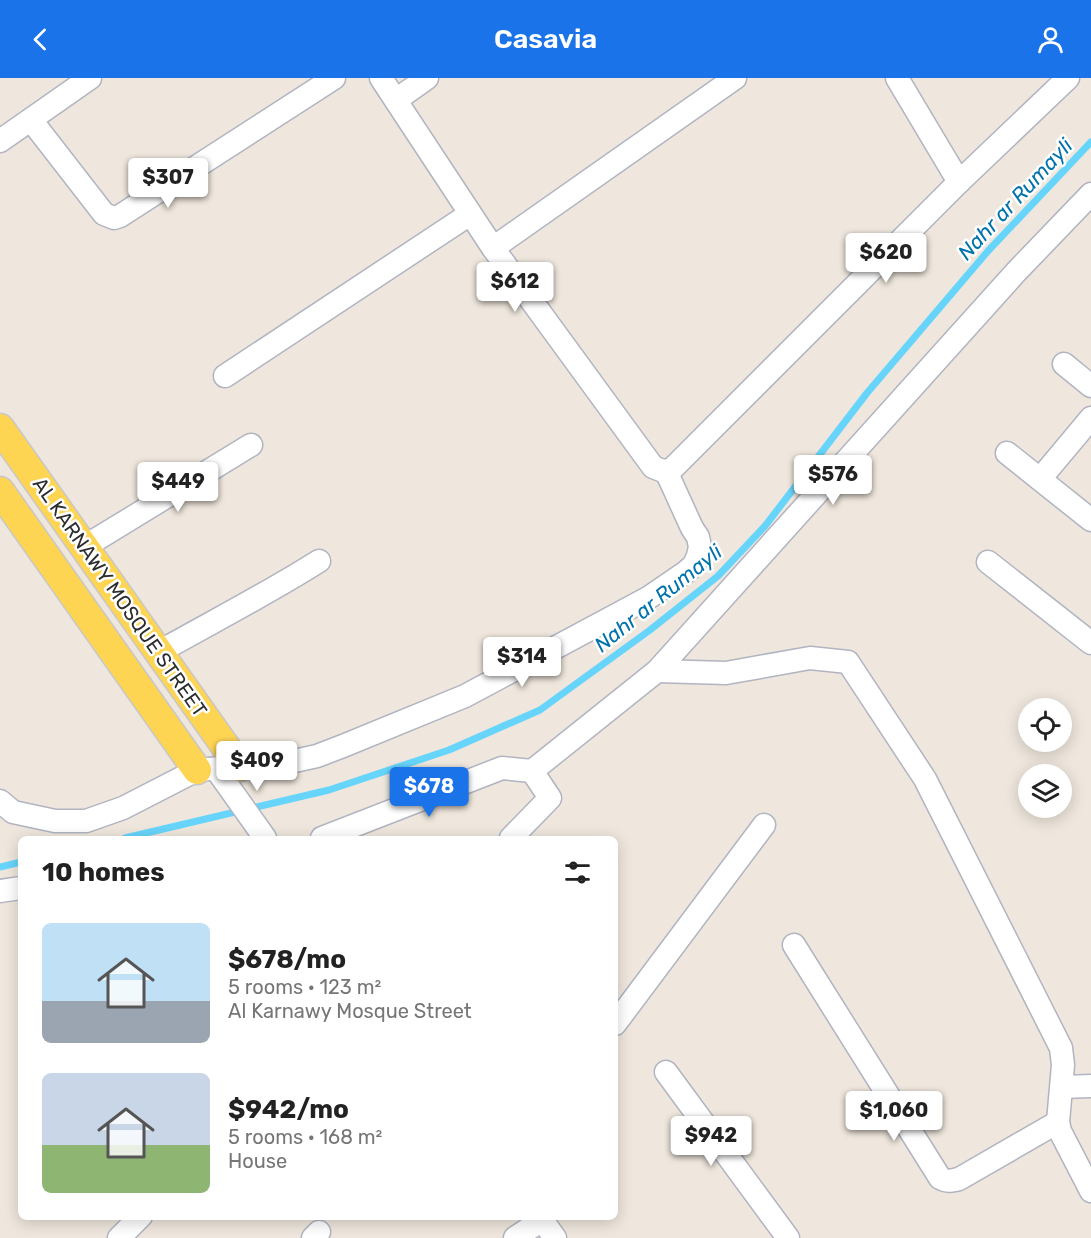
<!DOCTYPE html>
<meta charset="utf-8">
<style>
body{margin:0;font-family:Rubik,sans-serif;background:#f2f2f2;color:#222;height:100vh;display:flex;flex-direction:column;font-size:22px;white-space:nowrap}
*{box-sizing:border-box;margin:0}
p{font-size:20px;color:#767676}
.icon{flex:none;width:33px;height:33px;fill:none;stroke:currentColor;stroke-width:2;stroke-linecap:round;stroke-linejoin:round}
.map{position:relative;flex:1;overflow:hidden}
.side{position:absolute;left:18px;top:758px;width:600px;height:384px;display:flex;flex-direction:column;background:#fff;border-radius:9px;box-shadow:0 3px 15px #0003}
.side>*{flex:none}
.fabs{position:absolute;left:1018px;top:620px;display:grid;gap:12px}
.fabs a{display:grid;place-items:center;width:54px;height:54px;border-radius:50%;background:#fff;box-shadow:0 3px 15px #0003;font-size:30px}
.price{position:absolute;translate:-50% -51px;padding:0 14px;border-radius:6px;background:#fff;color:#222;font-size:20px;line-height:39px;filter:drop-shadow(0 2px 3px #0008)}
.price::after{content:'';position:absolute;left:50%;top:36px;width:18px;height:14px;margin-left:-9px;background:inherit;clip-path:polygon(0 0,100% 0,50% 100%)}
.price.current{background:#1a73e8;color:#fff}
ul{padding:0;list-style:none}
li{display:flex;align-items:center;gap:18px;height:150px;padding:0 24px}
li span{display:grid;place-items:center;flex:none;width:168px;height:120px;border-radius:9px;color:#555}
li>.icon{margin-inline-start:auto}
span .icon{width:72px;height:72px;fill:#fffc;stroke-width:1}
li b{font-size:26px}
h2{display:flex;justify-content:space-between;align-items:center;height:72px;padding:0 24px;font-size:26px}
header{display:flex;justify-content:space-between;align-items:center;height:78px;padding:0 24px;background:#1a73e8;color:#fff;font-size:27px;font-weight:600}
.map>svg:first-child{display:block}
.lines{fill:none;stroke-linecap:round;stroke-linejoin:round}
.stream{stroke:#67d5fb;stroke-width:7}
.minor-casing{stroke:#b1b4c1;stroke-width:25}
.major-casing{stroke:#c8c8c8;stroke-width:31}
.minor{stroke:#fff;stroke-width:22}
.major{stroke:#fed453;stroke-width:28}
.labels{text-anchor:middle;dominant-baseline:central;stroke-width:5;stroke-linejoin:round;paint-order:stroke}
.street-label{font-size:20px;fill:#2c2c2c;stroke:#fff}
.water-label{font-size:21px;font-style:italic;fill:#0073ac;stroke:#fff}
</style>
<header><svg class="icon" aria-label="back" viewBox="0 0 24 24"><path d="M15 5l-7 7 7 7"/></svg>Casavia<svg class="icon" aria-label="person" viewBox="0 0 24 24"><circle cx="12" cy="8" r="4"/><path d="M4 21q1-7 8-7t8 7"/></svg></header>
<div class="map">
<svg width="1091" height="1160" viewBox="0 0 1091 1160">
<rect width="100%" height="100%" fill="#efe7dd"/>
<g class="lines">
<!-- stream -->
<g class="stream">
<path d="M125 760 329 712 449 672 540 632 650 552 718 498 765 448 867 315 988 173 1091 64"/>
<path d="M0 789 21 784"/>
</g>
<defs>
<g id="minor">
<path d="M381 0 493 170 653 389 663 393 670 392 674 389 959 104 1068 0"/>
<path d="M897 0 959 104"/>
<path d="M396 22 427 0"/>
<path d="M31 42 104 136 114 140 120 138 334 0"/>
<path d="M0 63 90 0"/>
<path d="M493 170 735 0"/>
<path d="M1064 286 1091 308"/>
<path d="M225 298 470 136"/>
<path d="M1007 375 1091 442"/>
<path d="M1040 401 1091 340"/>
<path d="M84 469 251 367"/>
<path d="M988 484 1091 565"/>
<path d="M159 574C212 544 267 516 319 483"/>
<path d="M657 593 726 595 810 580 848 584 925 701 1061 970 1063 987 1058 1044 1060 1053 1091 1113"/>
<path d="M216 691 265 760"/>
<path d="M0 723 13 734 55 743H86L123 730 197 692 290 684 317 678 343 668 465 618 648 520 686 494 694 487 698 478 700 469 698 459 692 450 666 393"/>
<path d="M322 760 502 690 532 693 657 593 1016 194 1091 116"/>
<path d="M511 760 550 720 532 693"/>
<path d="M0 813 21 810"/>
<path d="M794 867 940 1100C947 1104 951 1103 959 1101L1058 1044"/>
<path d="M615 946 764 747"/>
<path d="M666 994 788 1160"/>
<path d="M1062 1009 1091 1008"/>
<path d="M119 1160 141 1138"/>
<path d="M313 1160 319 1154"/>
<path d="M515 1160 542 1142 555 1160"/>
</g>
<g id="major">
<path d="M0 350 240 689"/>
<path d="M0 413 197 692"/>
</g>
</defs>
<!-- minor casing -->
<use href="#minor" class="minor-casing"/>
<!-- major casing -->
<use href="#major" class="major-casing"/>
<!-- minor -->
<use href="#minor" class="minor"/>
<!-- major -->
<use href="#major" class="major"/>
</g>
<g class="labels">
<!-- street labels -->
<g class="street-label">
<text transform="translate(120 519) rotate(55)">AL KARNAWY MOSQUE STREET</text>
</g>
<!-- water labels -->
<g class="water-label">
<text transform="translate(1015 121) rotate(-47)">Nahr ar Rumayli</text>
<text transform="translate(658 520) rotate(-39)">Nahr ar Rumayli</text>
</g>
</g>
</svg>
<div class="fabs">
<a><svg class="icon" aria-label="locate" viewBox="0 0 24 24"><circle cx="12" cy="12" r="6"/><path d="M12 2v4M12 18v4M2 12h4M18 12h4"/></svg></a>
<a><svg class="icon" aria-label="layers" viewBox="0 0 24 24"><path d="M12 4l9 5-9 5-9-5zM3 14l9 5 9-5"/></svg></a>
</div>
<b class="price" style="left:168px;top:131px">$307</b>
<b class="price" style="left:886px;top:206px">$620</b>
<b class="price" style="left:515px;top:235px">$612</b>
<b class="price" style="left:833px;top:428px">$576</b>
<b class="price" style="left:178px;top:435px">$449</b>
<b class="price" style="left:522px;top:610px">$314</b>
<b class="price" style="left:257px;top:714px">$409</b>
<b class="price current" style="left:429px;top:740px">$678</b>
<b class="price" style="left:894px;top:1064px">$1,060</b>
<b class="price" style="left:711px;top:1089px">$942</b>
<section class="side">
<h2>10 homes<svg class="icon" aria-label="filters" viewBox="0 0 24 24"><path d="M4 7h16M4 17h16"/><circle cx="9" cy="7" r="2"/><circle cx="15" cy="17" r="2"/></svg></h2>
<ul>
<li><span style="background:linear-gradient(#bfe0f5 65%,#9aa5b1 0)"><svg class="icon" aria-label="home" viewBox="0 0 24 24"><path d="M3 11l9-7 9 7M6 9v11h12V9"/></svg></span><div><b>$678/mo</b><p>5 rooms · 123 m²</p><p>Al Karnawy Mosque Street</p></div></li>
<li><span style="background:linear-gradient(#c9d6e8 60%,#8fb573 0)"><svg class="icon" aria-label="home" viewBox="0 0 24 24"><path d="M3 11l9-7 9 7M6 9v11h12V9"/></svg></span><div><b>$942/mo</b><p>5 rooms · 168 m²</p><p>House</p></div></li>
</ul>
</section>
</div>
